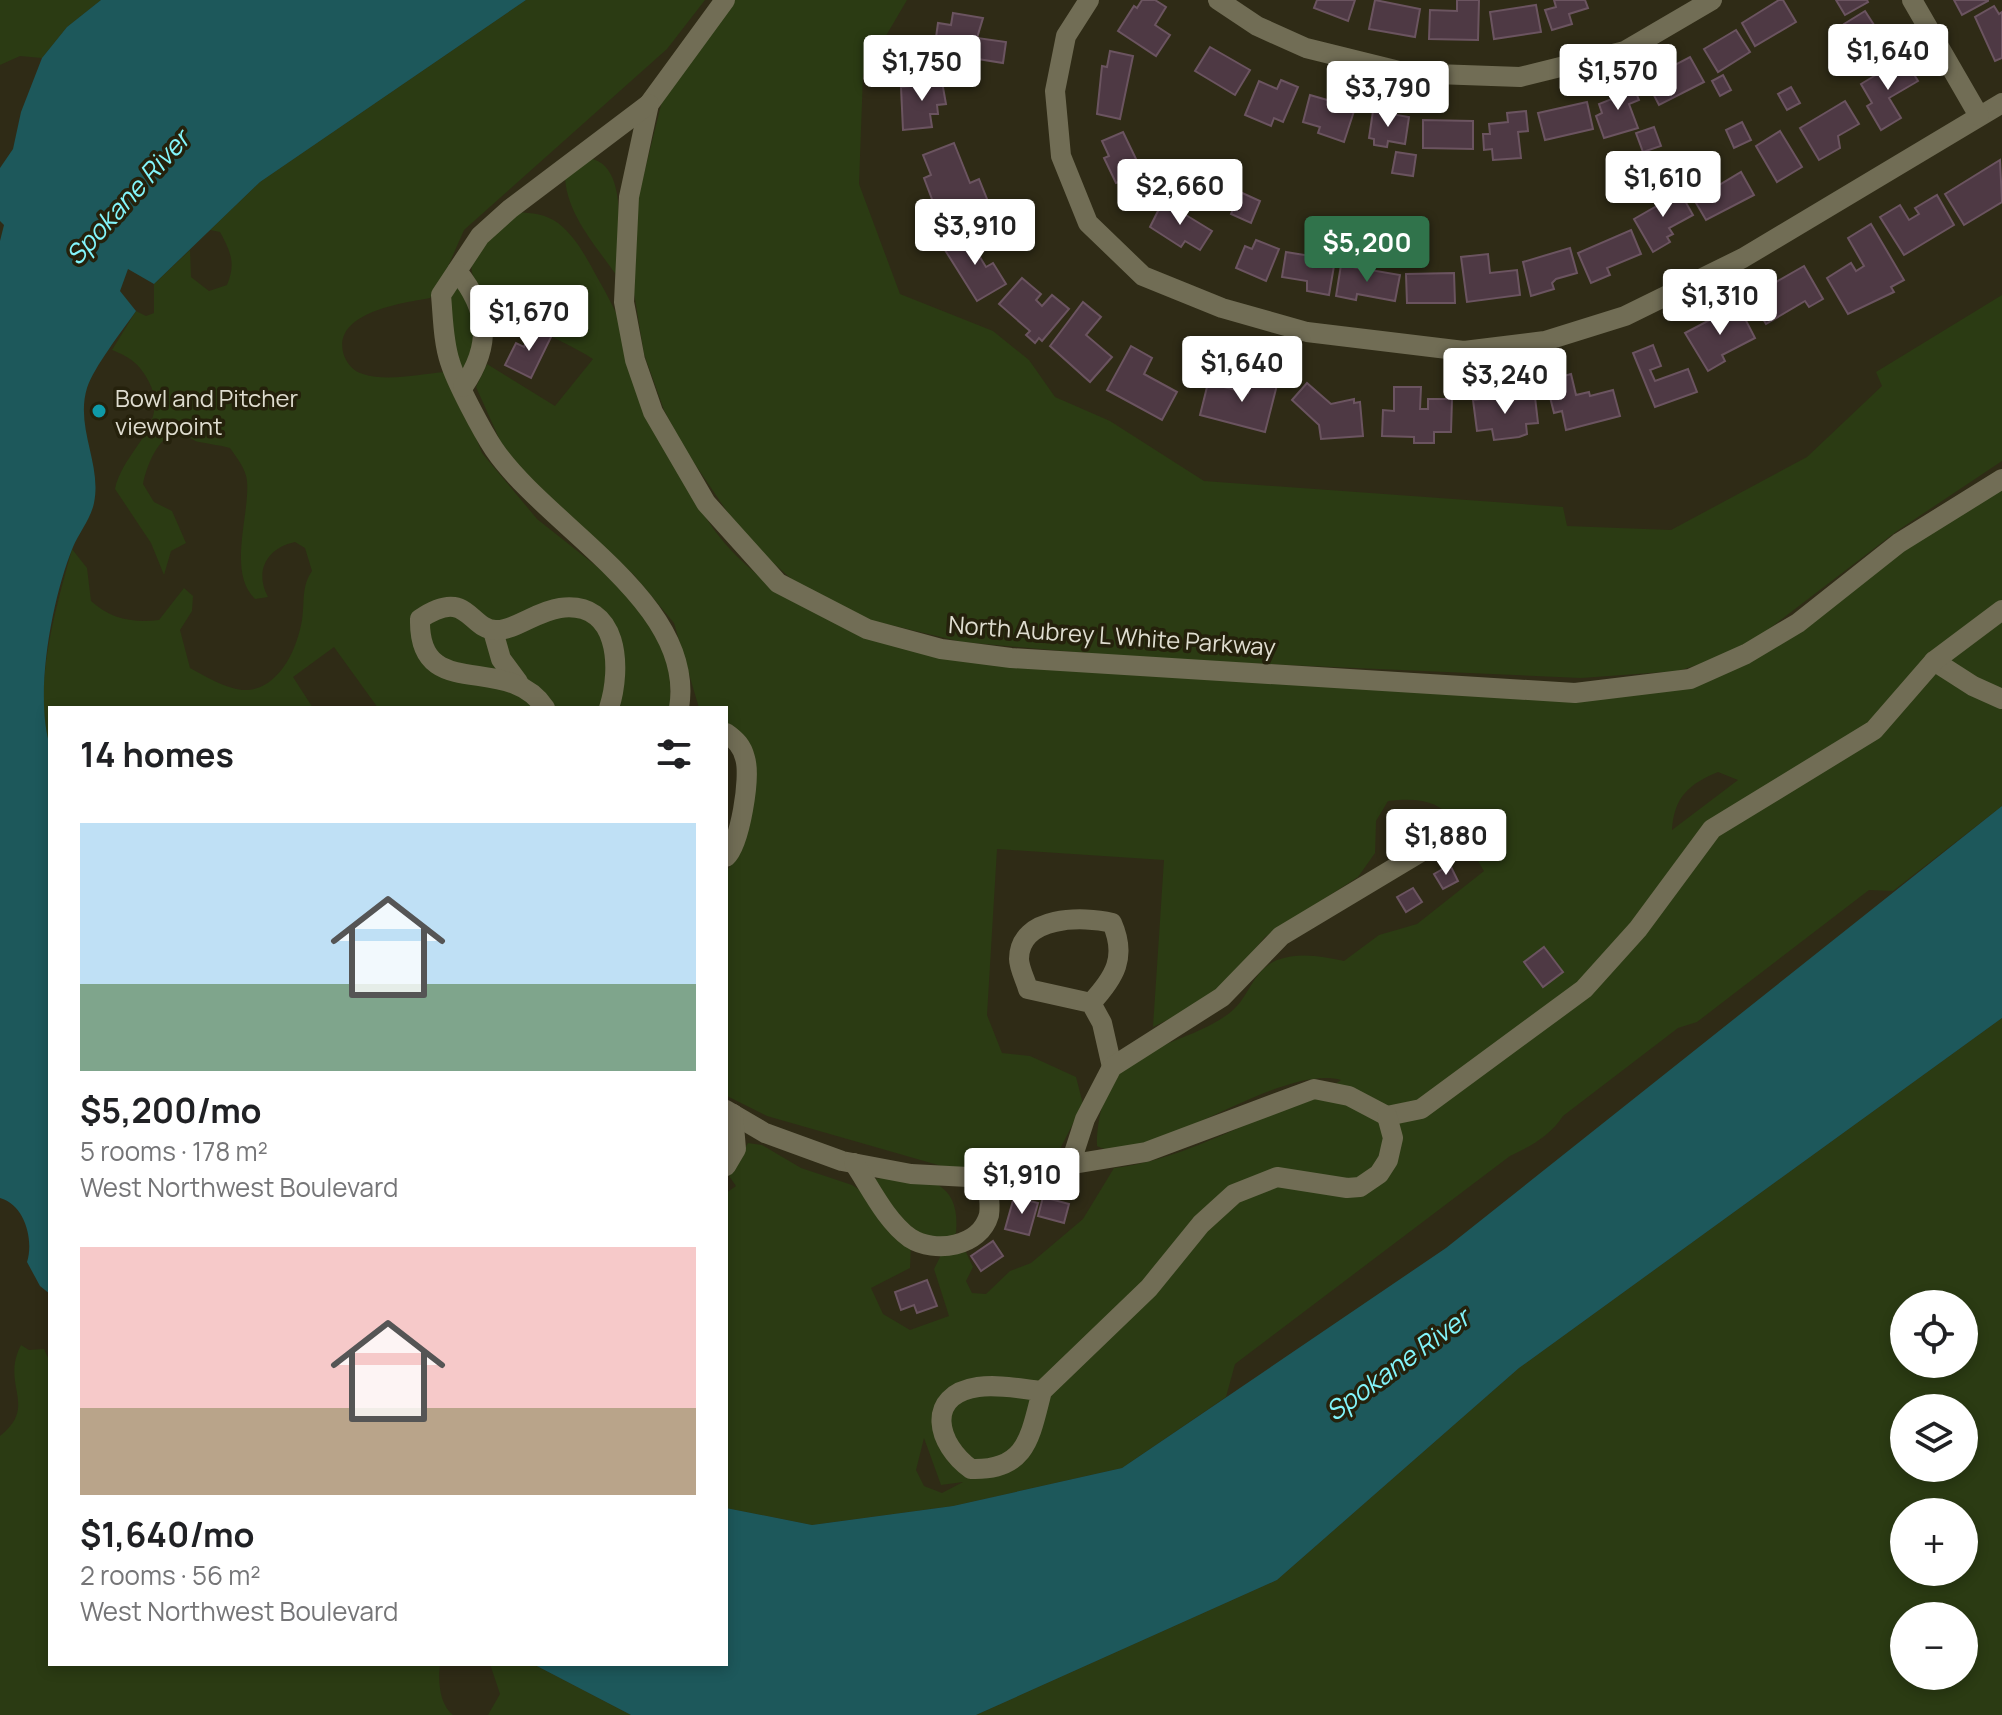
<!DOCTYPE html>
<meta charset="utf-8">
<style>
body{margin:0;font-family:Manrope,sans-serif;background:#f6f6f6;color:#202124;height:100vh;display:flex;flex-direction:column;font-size:30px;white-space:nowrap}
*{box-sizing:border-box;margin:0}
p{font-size:26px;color:#757577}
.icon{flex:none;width:44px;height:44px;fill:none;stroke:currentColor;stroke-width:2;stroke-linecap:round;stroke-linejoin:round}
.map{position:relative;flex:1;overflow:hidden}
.side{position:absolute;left:48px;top:706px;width:680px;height:960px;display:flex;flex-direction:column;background:#fff;border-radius:0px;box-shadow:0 4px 12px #0003}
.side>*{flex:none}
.buttons{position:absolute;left:1890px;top:1290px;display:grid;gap:16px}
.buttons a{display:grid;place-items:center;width:88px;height:88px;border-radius:50%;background:#fff;box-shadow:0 4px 12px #0003;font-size:40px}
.price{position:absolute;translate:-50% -68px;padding:0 18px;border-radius:8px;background:#fff;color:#222;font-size:26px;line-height:52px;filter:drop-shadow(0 2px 4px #0008)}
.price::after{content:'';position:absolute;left:50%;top:48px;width:24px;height:18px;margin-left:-12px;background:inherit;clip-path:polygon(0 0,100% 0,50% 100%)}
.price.on{background:#30734b;color:#fff}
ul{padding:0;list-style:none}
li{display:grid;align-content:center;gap:16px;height:424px;padding:0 32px}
li span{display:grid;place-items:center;height:248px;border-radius:0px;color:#555}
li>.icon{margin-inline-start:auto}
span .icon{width:144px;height:144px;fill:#fffc;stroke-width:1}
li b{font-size:34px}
h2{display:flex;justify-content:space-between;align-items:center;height:96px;padding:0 32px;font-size:34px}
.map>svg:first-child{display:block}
.green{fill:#2b3b13;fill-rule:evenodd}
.water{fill:#1d585b}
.building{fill:#4e3944;stroke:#6b5460;stroke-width:2}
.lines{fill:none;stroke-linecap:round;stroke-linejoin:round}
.minor{stroke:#716d55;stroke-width:20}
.culture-dot{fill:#0f9aa8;stroke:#25210c;stroke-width:3}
.labels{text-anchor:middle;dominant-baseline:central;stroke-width:7;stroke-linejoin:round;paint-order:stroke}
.poi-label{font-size:24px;fill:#dfddd0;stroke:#25210c;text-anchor:start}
.street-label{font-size:24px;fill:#dfddd0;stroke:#25210c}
.water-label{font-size:26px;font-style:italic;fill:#83f5fb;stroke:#25210c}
</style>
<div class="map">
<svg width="2002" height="1715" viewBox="0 0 2002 1715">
<rect width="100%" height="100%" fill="#2f2b16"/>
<!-- green -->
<g class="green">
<path d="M0 0H101L67 27 42 58 20 56 0 65Z"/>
<path d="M526 0H705L667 49 464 230 442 280 430 298C403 303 334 312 343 352 345 361 353 372 363 374 387 382 420 374 445 372L454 382 482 453 537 519 619 584 658 635 669 661 671 708H378L334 647 293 677 313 708H50V746C32 687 56 608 72 549L87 568 91 601C111 619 132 623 159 620L184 588 193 596 192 611 180 630 190 668C205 676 224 688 242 690 278 692 297 650 302 620 305 601 301 587 312 571L305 548 295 542C267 548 254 571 268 597L255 599C227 572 250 515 247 481 246 469 237 458 230 448 219 445 209 444 199 442 193 441 188 435 182 434 159 430 146 468 143 484L154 502 172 511 186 543 171 551 164 575 151 543 115 489C123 450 171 425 149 382 140 364 130 357 112 350L136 311 146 316 154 313V284L190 250 191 277 209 291 227 285C236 264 231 252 220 232L210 230 260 182Z"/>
<path d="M731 0H907L863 75 859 184 900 294 993 331 1029 360 1055 397 1110 421 1204 481 1563 507 1567 526 1671 530 1807 457 1882 386 1876 372 2002 295V461L1897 531 1761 635 1716 659 1678 671 1581 678 1152 659 962 642 865 619 796 583 745 538 684 448 664 410 644 354 634 293 638 198 662 101Z"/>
<path d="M584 158C632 158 617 244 617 276 596 246 564 211 565 173Z"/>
<path d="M518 212C532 213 546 214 558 223 576 237 586 257 597 277 639 348 658 431 698 504 734 572 800 607 867 636L1451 692 1690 683 2002 483V806L1893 891 1869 890 1697 1022 1678 1028 1563 1116C1550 1136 1531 1146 1510 1156L1235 1364 1226 1397 1122 1468 953 1506 812 1525 726 1508V1193L736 1186 729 1176 748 1143 762 1145 801 1168 852 1185 866 1194 911 1244 910 1268 871 1288 883 1314 910 1330 949 1316 934 1269 941 1255 966 1252 973 1267 966 1281 972 1293 986 1294 1010 1271 1031 1263 1083 1219 1114 1168C1167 1162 1214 1138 1262 1118 1295 1104 1312 1102 1341 1080 1278 1062 1142 1172 1097 1146 1096 1124 1105 1081 1123 1066 1150 1045 1205 1035 1233 1010 1250 995 1253 970 1277 960 1299 952 1322 956 1344 961L1379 935 1417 924 1484 871C1455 823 1452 793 1388 801L1376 821 1375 853 1358 877 1265 937 1227 982 1184 1012 1153 1027 1164 860 997 849 987 1015 1002 1053 1030 1056 1076 1077 1083 1104 1060 1149 1046 1153 974 1151 970 1168 945 1167 767 1116 727 1096 726 871C738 863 754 798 751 784 746 756 726 737 726 708H699L674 623 633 574 549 501 503 447 476 387 487 364 555 406 593 359C565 339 464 303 472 263 476 242 502 225 518 212ZM1718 772 1738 780 1672 830C1674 797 1689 784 1718 772ZM924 1438 941 1485 963 1482 942 1493 924 1486 916 1470Z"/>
<path d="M458 288 472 302 475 352 463 369 456 366 448 292Z"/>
<path d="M2002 1018V1715H976L1277 1580 1519 1368ZM1904 1304H1964V1364H1904ZM1904 1408H1964V1468H1904ZM1904 1512H1964V1572H1904ZM1904 1616H1964V1676H1904Z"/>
<path d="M874 1179C918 1174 962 1176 956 1233L951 1238C906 1242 897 1212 874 1179Z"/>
<path d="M21 1345 29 1350 44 1349 50 1362V1664H440C438 1680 439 1704 453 1715H0V1436C39 1405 0 1386 21 1345Z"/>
<path d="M490 1664H533L631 1715H488L500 1694Z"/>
</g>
<!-- water -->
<g class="water">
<path d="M101 0H526L260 182 154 284 128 269 120 291 136 311C122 331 94 367 87 388 75 428 102 464 94 503 91 518 79 533 73 547 52 598 34 694 50 746V1294L40 1286 27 1262C34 1240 25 1205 0 1198V241L4 225 0 221V168L13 149 21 112 42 58 67 27Z"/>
<path d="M2002 806V1018L1519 1368 1277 1580 976 1715H631L533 1664H726V1508L812 1525 953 1506 1122 1468 1446 1248Z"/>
</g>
<!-- building -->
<g class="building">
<path d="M1142 0H1155L1166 7 1155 25 1170 35 1156 56 1118 31 1134 6 1137 8Z"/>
<path d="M1317 0H1355L1348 21 1314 8Z"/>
<path d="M1375 0 1420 9 1415 37 1369 29Z"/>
<path d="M1457 0H1479L1478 40 1429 39 1430 10 1457 11Z"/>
<path d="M1554 0H1585L1588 8 1569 14 1572 24 1552 30 1545 10 1556 7Z"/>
<path d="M1779 0H1783L1796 22 1755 46 1742 23Z"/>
<path d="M1836 0H1867L1868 2 1845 15Z"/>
<path d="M1954 0H1988V1L1962 15Z"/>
<path d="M1536 5 1541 32 1494 39 1490 12Z"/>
<path d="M1994 6 1999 14 2002 12V58L1995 61 1975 17Z"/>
<path d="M1865 11 1894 56 1871 69 1844 24Z"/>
<path d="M953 13 983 18 977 38 1006 42 1003 63 934 52 938 23 951 25Z"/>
<path d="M1736 30 1750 52 1718 72 1704 49Z"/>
<path d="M1210 47 1250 70 1235 95 1195 71Z"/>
<path d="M1110 51 1133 56 1120 119 1097 114 1102 66 1107 67Z"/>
<path d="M1690 57 1704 82 1659 105 1646 80Z"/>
<path d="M1904 58 1918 81 1889 98 1901 118 1881 130 1867 106 1872 103 1861 84Z"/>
<path d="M1723 75 1731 90 1720 96 1712 81Z"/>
<path d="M941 76 946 104 937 105 938 114H930L932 127 903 130 901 87 920 85 919 78Z"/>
<path d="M1281 80 1298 87 1283 122 1274 118 1271 126 1245 115 1259 81 1277 89Z"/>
<path d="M1632 83 1639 100 1629 104 1638 128 1604 138 1596 116 1602 113 1599 104 1617 97 1614 89Z"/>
<path d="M1791 87 1800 103 1787 110 1778 94Z"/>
<path d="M1310 95 1355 108 1344 142 1318 133 1320 127 1303 122Z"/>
<path d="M1845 101 1859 124 1838 136 1840 148 1819 160 1800 128Z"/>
<path d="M1587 102 1593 129 1545 140 1538 113Z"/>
<path d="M1373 111 1409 117 1405 144 1388 141 1387 147 1374 145V139L1369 138Z"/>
<path d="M1526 111 1528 131 1518 132 1521 158 1493 160 1492 149 1484 150 1483 134H1490L1489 124 1508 122 1507 113Z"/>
<path d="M1423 120 1473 121V149L1423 148Z"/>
<path d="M1742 122 1751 140 1734 148 1726 130Z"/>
<path d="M1654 127 1661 146 1643 152 1636 133Z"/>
<path d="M1780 131 1802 167 1777 182 1756 146Z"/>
<path d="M1123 132 1150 188 1129 198 1121 181 1116 183 1104 158 1109 156 1102 141Z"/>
<path d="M954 143 970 183 979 179 989 204 963 214 959 206 938 215 924 178 931 175 923 155Z"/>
<path d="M1396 152 1416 155 1413 176 1392 173Z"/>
<path d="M2000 160 2002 202 1964 225 1945 194Z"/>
<path d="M1710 169 1719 185 1741 172 1754 195 1706 220 1685 184Z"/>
<path d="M1667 187 1672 197 1680 192 1693 215 1669 228 1673 234 1667 237 1670 242 1653 252 1634 219 1660 204 1655 194Z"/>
<path d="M1240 192 1260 201 1251 223 1231 214Z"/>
<path d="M1937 195 1954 225 1904 255 1880 217 1900 205 1909 220 1919 214 1915 208Z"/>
<path d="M1163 201 1212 231 1200 250 1185 241 1181 247 1150 227Z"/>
<path d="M1871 224 1904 280 1891 287 1894 292 1848 314 1827 278 1851 263 1856 271 1864 266 1848 238Z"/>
<path d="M1631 230 1641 254 1607 268 1610 275 1591 283 1578 253Z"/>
<path d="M976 231 987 249 978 254 986 267 993 263 1006 284 977 301 945 250Z"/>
<path d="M1256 240 1279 249 1266 281 1236 268 1245 246 1252 249Z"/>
<path d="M1570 248 1577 273 1556 279 1552 283 1554 289 1531 296 1523 262Z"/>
<path d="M1286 252 1335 260 1329 295 1307 291V281L1282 277Z"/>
<path d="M1488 254 1490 273 1517 270 1520 295 1467 302 1461 257Z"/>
<path d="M1341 265 1400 275 1395 301 1357 294 1356 300 1336 296Z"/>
<path d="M1804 266 1823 299 1809 307 1805 301 1766 324 1750 297Z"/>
<path d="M1454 273 1455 303H1407L1406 274Z"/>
<path d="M1022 278 1041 294 1036 300 1042 306 1052 295 1069 309 1042 341 1039 338 1035 343 1026 335 1030 331 999 304Z"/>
<path d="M1083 302 1101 317 1086 335 1112 357 1090 382 1050 346Z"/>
<path d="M1738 305 1755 338 1722 355 1725 361 1708 371 1685 333Z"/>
<path d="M534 326 552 335 531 378 505 365 516 343 524 347Z"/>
<path d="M1653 345 1661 366 1650 370 1655 381 1688 369 1697 392 1655 407 1633 353Z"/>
<path d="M1131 346 1152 358 1144 374 1177 392 1162 420 1107 390Z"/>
<path d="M1253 374 1278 381 1265 432 1200 415 1208 383 1248 393Z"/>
<path d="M1571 374 1576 395 1589 392 1590 396 1613 390 1620 416 1566 430 1562 411 1554 413 1546 381Z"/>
<path d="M1307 383 1331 404 1354 399V403L1360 402 1363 436 1321 439 1319 425 1292 400Z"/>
<path d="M1394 387H1421L1420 409H1428V399H1452L1451 432H1434V443H1414V437L1382 436 1383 410 1394 411Z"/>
<path d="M1510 395 1511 400 1535 397 1538 423 1526 424 1527 434 1519 437 1494 440 1492 429 1477 431 1473 400Z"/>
<path d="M1450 865 1458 881 1443 889 1434 874Z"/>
<path d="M1413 888 1422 902 1406 912 1397 897Z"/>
<path d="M1544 947 1563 972 1543 987 1524 962Z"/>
<path d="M1014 1197 1038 1203 1029 1235 1005 1229Z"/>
<path d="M1043 1197 1069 1204 1064 1223 1038 1216Z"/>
<path d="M993 1241 1003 1256 981 1271 971 1256Z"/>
<path d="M927 1280 937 1306 917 1313 914 1305 901 1310 895 1292Z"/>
</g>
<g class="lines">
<!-- minor -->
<g class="minor">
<path d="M725 0 649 104 629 197 624 302 635 360 653 412 706 503 778 583 867 629 941 649 1011 658 1575 693 1690 679 1746 654 1798 623 1899 543 2002 479"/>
<path d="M1089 0 1066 36 1055 91 1061 156 1088 223 1143 276 1222 308 1307 332 1464 351 1545 341 1625 316 1743 258 2002 103"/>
<path d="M1218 0 1257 26 1306 48 1407 73 1520 77 1625 51 1712 0"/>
<path d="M1912 0 1979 116"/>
<path d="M649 104 510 209 480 236 441 295C443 316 443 341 450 362 456 382 482 431 494 449 547 527 697 603 679 708"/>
<path d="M457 271C489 310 492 345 463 387"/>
<path d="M493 631 501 659 518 682"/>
<path d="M1934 661 1973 686 2002 699"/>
<path d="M545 708C507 651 418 705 420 619 468 586 469 630 496 630 514 631 537 611 560 608 619 600 622 668 609 708"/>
<path d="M726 733C736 740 742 746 745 758 751 777 740 844 726 857"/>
<path d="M1091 1003C1115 977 1127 957 1112 923 1084 916 1019 915 1019 959 1019 968 1026 981 1028 989L1091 1003 1102 1023 1112 1067"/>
<path d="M726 1110 765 1133 842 1161 911 1174 987 1178 1146 1152 1314 1089 1349 1096 1387 1116 1421 1109 1584 989 1638 929 1712 829 1874 730 1934 661 2002 610"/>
<path d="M854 1163C870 1187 886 1221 910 1238 935 1254 980 1247 989 1215 991 1204 988 1190 987 1178"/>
<path d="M1070 1165 1085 1119 1112 1067 1222 997 1281 936 1431 846"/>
<path d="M726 1166 736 1149 733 1114"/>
<path d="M1042 1391C1030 1437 1027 1471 971 1469 937 1445 924 1395 978 1387 999 1384 1021 1389 1042 1391L1149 1288 1201 1224 1234 1194 1277 1177 1347 1188 1360 1187 1379 1174 1388 1160 1393 1138 1387 1116"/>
</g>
</g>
<!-- markers -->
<circle class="culture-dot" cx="99" cy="411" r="8"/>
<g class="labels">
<!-- poi labels -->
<g class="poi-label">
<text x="115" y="397">Bowl and Pitcher<tspan x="115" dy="28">viewpoint</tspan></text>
</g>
<!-- street labels -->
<g class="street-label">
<text transform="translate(1112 635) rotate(4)">North Aubrey L White Parkway</text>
</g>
<!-- water labels -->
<g class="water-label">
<text transform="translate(127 197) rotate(-48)">Spokane River</text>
<text transform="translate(1397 1364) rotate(-36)">Spokane River</text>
</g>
</g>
</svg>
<div class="buttons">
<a><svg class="icon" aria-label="locate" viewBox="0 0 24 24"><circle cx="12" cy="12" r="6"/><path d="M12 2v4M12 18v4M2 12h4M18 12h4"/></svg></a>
<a><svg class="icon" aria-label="layers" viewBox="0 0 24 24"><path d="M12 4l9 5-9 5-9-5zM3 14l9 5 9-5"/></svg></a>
<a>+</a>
<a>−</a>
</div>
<b class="price" style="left:1888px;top:92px">$1,640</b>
<b class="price" style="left:922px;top:103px">$1,750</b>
<b class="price" style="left:1618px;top:112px">$1,570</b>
<b class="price" style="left:1388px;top:129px">$3,790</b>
<b class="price" style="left:1663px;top:219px">$1,610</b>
<b class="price" style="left:1180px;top:227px">$2,660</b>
<b class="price" style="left:975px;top:267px">$3,910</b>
<b class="price on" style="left:1367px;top:284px">$5,200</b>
<b class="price" style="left:1720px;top:337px">$1,310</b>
<b class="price" style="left:529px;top:353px">$1,670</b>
<b class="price" style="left:1242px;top:404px">$1,640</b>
<b class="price" style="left:1505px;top:416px">$3,240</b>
<b class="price" style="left:1446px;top:877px">$1,880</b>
<b class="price" style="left:1022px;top:1216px">$1,910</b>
<section class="side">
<h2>14 homes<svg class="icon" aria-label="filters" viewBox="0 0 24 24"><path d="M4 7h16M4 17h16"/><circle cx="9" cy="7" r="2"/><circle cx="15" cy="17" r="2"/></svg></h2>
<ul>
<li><span style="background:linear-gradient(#bfe0f5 65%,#7fa58c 0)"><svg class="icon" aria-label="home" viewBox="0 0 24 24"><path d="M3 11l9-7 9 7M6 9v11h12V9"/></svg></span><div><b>$5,200/mo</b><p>5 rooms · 178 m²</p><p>West Northwest Boulevard</p></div></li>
<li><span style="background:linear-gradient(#f6c9c9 65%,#b9a48a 0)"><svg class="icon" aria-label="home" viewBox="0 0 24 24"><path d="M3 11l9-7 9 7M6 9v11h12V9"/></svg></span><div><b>$1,640/mo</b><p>2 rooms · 56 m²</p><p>West Northwest Boulevard</p></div></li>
</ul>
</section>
</div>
